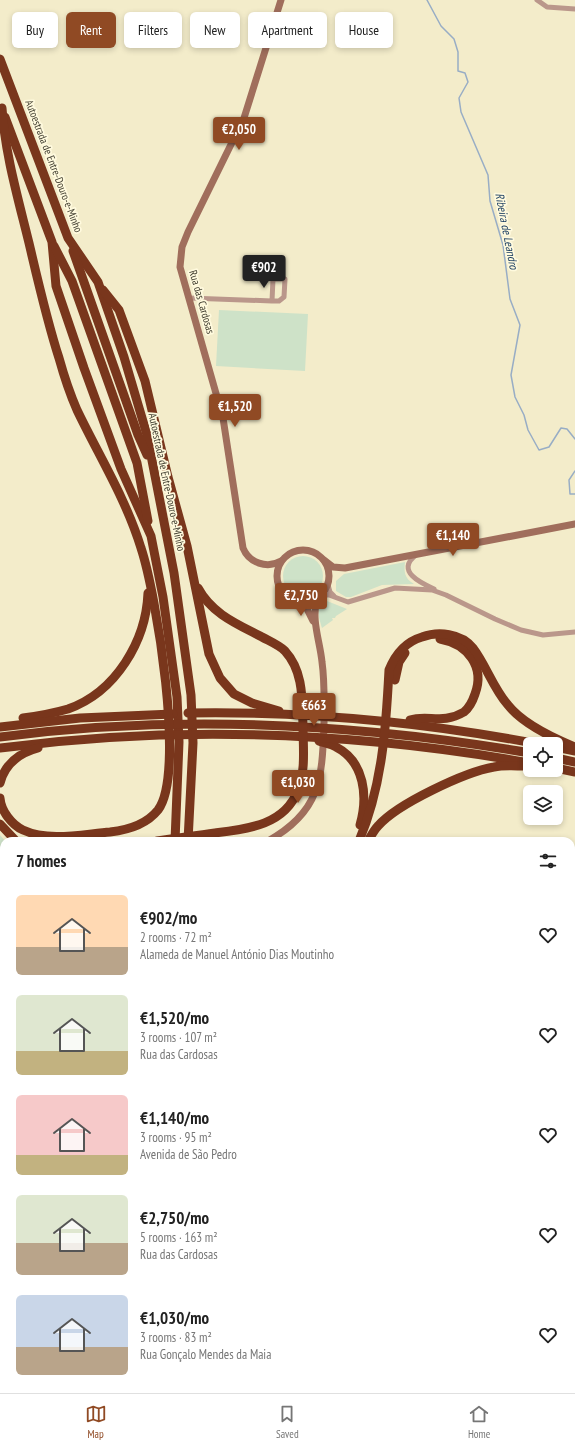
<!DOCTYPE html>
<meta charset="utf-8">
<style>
body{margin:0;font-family:"PT Sans Narrow",sans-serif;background:#f2f2f2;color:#222;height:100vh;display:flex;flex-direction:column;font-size:15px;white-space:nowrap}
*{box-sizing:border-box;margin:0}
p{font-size:13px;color:#767676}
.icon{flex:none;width:22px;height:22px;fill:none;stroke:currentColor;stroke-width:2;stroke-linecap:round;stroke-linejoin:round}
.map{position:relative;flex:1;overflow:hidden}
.drawer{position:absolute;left:0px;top:837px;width:575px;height:556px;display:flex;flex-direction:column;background:#fff;border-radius:12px 12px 0 0;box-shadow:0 2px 6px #0003}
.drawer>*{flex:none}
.hud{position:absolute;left:12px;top:12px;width:551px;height:36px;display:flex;gap:8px}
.buttons{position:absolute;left:523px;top:737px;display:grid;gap:8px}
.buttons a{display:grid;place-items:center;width:40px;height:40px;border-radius:6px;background:#fff;box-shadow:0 2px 6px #0003;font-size:20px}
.price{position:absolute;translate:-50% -34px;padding:0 9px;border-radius:4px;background:#904a24;color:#fff;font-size:13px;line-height:26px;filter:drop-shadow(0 1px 2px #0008)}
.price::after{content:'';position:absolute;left:50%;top:24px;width:12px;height:9px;margin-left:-6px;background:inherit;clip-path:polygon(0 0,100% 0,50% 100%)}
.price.selected{background:#222;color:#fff}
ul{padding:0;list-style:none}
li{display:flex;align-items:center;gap:12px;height:100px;padding:0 16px}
li span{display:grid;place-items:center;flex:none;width:112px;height:80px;border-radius:6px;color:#555}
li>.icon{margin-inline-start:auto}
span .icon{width:48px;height:48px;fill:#fffc;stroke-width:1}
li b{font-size:17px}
h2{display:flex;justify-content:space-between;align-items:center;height:48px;padding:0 16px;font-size:17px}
.chip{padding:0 14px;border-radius:6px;background:#fff;box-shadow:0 2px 6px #0003;font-size:14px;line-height:36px}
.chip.selected{background:#904a24;color:#fff}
.menu{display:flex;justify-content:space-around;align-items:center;height:56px;border-top:1px solid #e0e0e0;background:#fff;font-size:11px;color:#767676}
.menu a{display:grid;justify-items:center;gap:2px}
.menu .selected{color:#904a24}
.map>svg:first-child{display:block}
.green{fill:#cee2c8}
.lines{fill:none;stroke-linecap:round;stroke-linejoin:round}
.stream{stroke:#98adc5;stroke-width:1.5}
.street{stroke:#ba978b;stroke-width:5}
.secondary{stroke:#a06e5c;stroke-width:7}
.highway{stroke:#79361c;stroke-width:9}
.labels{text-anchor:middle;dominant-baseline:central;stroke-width:3.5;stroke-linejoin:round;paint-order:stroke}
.street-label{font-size:11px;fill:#3f3c2e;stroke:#fffade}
.water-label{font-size:12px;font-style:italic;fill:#1e4063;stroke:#fffade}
</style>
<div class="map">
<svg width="575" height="1393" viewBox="0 0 575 1393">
<rect width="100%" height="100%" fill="#f3ecca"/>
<!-- green -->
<g class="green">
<path d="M219 310 308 314 305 371 216 366Z"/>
<circle cx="303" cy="576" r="20"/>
<path d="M405 562C404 572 404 578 414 584L382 585 351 597H346L336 591V581L344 574Z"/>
<path d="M327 601 347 609 336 616 335 618H332L333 620 322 628C319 617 314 605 327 601Z"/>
<path d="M0 835 5 841 4 921 0 922Z"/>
<path d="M4 955V1011L0 1008V957Z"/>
<path d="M0 1046 4 1047V1103L0 1101Z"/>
<path d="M4 1160V1214L0 1205V1165Z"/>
<path d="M0 1210 4 1219V1353L0 1361Z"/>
</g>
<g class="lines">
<!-- stream -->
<g class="stream">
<path d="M427 0 441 26 454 39 458 52V71L465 73 468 82 459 98 461 112 488 175 490 201 503 245 510 299 520 325 511 375 515 397 524 415 528 430 539 450 549 447 561 428 567 429 575 439"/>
<path d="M575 471 569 480 570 494H575"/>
</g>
<!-- street -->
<g class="street">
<path d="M537 0 547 7 575 9"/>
<path d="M189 298 272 301H279L284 297 285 279H273L272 301"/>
<path d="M416 555C395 571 421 583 434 589"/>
<path d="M328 585 330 592 334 596"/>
<path d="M321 595H329L348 602 395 588 432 590 446 595 495 619 521 630 543 635 575 632"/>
<path d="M571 950 575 957"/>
<path d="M318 1389 319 1393"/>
</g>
<!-- secondary -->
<g class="secondary">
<path d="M281 0 244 118 188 232 182 247 180 267 223 418 243 548C249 563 267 569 281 561"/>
<circle cx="303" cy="576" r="26"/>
<path d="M324 560 333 567 345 568 575 524"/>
<path d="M297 602 307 609 313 621"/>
<path d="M268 841C320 812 322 780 324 726 324 704 325 683 322 662 320 641 311 620 317 599"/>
<path d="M0 950 4 948"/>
</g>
<!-- highway -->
<g class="highway">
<path d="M0 59 68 238 98 282 124 357 147 435 174 573 191 695 193 743 188 841"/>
<path d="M5 117 52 242 56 286 84 368 121 469 151 536 163 597 177 697 179 742 175 841"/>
<path d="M54 246 72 281 137 463 148 521"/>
<path d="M73 251 138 435 147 455"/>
<path d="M103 290 119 310 145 381 168 477 187 546 209 654 220 678 234 694 252 703 279 711"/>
<path d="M395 680 399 662 405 653"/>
<path d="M188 713C305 711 423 722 538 744"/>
<path d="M23 718C38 716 54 713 68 709 116 692 146 641 148 593"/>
<path d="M410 720C428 714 442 725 464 712 469 708 473 700 475 694 485 667 468 644 440 639"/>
<path d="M0 727 80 718 173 714"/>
<path d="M0 737C176 714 355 723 530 753"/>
<path d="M319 741C324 743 331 744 336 747 365 762 368 797 360 825"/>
<path d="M556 747 575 751"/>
<path d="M0 748C176 725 356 732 530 763"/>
<path d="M556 758 575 762"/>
<path d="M556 768 575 772"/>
<path d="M0 783C5 764 19 753 38 748"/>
<path d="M0 798C1 811 12 825 23 830 49 842 83 834 110 832 128 830 146 825 158 810 186 773 156 593 141 548 126 499 99 456 77 410 70 394 64 376 59 358 47 321 38 281 29 243 18 198 5 154 2 108"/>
<path d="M0 824 16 841"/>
<path d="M157 841C176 838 196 836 215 833 248 829 285 825 298 790 306 770 303 747 303 726 302 700 304 672 285 651 279 645 269 641 262 637 237 624 212 614 198 588"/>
<path d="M359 841C382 787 386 729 389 670 395 655 405 642 422 637 438 631 461 633 473 648 486 665 493 688 508 705 523 724 553 738 575 747"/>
<path d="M368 841C371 836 374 830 378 826 397 804 465 772 494 767 504 765 515 766 525 766"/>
<path d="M4 1393 6 1389"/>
<path d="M25 1393 27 1389"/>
</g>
</g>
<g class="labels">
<!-- street labels -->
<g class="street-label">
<text transform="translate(54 166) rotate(69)">Autoestrada de Entre-Douro-e-Minho</text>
<text transform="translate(202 302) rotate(74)">Rua das Cardosas</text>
<text transform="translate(167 482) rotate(78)">Autoestrada de Entre-Douro-e-Minho</text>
</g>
<!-- water labels -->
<g class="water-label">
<text transform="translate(507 231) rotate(79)">Ribeira de Leandro</text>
</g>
</g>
</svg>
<div class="buttons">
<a><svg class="icon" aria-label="locate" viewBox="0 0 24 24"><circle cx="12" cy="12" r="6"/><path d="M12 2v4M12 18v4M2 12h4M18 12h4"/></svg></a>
<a><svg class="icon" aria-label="layers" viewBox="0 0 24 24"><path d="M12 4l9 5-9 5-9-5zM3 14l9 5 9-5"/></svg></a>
</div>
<b class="price" style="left:239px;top:151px">€2,050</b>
<b class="price selected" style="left:264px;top:289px">€902</b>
<b class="price" style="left:235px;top:428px">€1,520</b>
<b class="price" style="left:453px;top:557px">€1,140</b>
<b class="price" style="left:301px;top:617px">€2,750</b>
<b class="price" style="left:314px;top:727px">€663</b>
<b class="price" style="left:298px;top:804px">€1,030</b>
<div class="hud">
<a class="chip">Buy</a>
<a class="chip selected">Rent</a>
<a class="chip">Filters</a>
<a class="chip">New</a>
<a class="chip">Apartment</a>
<a class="chip">House</a>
</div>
<section class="drawer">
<h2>7 homes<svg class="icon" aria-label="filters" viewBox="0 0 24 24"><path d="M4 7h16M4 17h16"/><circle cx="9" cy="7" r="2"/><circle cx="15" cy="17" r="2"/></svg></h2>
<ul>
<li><span style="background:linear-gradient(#ffd9b3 65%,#b9a48a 0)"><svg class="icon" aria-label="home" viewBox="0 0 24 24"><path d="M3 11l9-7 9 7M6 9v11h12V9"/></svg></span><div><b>€902/mo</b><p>2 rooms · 72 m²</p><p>Alameda de Manuel António Dias Moutinho</p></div><svg class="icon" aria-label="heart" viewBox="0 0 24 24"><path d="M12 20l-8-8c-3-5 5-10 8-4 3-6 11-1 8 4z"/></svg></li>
<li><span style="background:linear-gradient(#dfe7d0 70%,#c2b280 0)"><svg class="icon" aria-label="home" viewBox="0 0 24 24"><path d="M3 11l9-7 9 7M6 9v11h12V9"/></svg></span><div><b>€1,520/mo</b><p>3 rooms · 107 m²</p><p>Rua das Cardosas</p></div><svg class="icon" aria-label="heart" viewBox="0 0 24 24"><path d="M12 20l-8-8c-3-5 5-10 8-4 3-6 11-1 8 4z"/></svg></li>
<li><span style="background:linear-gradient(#f6c9c9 75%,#c2b280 0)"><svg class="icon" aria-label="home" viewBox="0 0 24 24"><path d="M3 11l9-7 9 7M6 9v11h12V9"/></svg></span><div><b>€1,140/mo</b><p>3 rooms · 95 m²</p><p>Avenida de São Pedro</p></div><svg class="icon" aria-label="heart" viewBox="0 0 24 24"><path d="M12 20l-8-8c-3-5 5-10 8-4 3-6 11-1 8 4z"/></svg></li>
<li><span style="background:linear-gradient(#dfe7d0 60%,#b9a48a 0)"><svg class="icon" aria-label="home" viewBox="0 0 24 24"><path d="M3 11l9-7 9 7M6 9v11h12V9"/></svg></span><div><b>€2,750/mo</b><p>5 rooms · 163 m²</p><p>Rua das Cardosas</p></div><svg class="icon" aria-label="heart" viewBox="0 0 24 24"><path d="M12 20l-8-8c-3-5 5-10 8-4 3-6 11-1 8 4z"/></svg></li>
<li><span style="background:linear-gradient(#c9d6e8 65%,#b9a48a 0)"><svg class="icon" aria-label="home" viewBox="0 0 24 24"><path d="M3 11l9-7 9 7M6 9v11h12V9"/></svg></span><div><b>€1,030/mo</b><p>3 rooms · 83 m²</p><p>Rua Gonçalo Mendes da Maia</p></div><svg class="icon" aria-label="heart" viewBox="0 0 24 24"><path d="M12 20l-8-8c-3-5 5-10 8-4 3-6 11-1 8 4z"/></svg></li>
</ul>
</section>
</div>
<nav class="menu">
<a class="selected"><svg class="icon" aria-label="map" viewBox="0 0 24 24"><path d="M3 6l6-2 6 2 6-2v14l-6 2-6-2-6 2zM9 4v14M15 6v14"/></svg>Map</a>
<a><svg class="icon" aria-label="saved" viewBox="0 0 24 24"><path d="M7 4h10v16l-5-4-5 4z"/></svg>Saved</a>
<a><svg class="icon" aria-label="home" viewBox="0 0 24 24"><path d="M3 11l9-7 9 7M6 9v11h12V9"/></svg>Home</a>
</nav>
